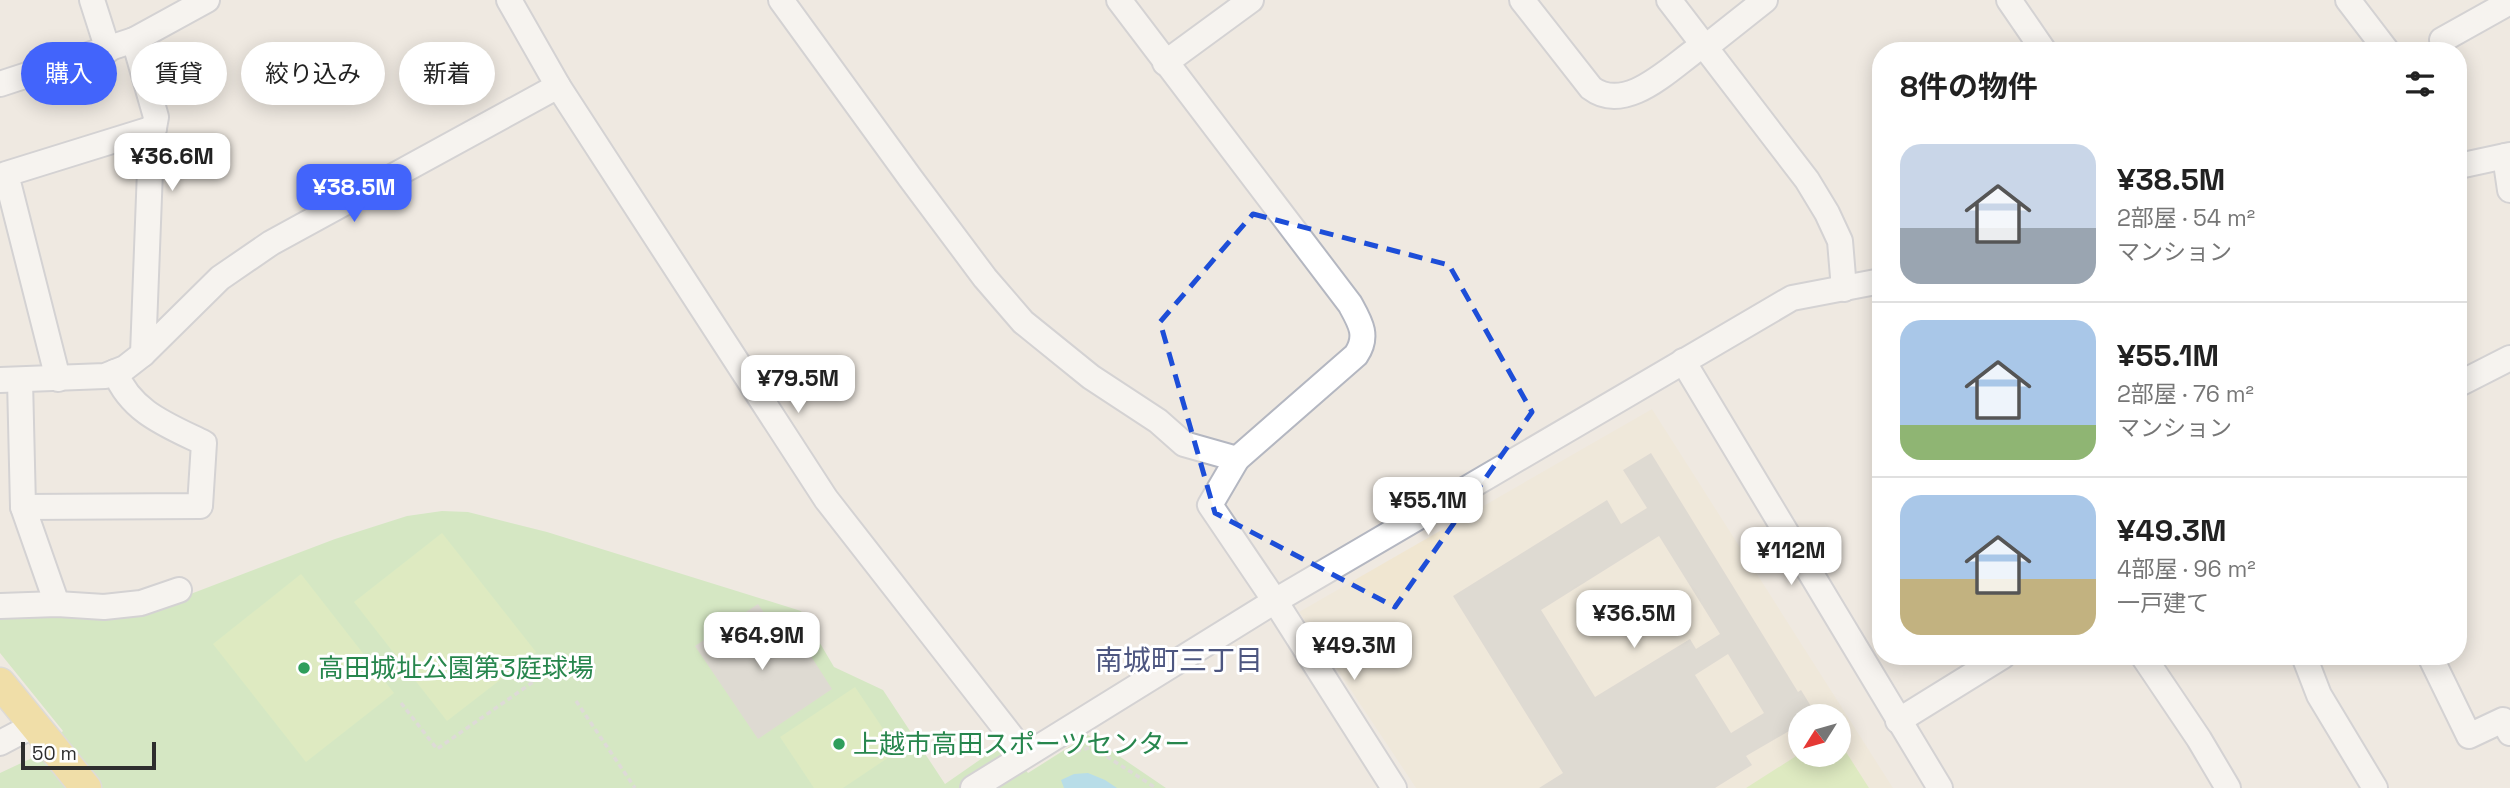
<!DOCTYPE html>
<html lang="ja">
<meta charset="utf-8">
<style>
body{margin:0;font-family:"Space Grotesk","Noto Sans JP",sans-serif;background:#f6f6f6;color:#222;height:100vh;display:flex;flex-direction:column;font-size:26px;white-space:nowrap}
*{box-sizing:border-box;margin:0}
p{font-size:23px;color:#767676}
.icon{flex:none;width:38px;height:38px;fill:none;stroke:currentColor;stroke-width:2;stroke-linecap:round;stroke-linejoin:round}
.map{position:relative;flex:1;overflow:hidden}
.details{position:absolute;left:1872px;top:42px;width:595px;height:623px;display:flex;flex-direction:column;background:#fff;border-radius:28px;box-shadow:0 4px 18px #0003}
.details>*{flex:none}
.banner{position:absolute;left:21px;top:42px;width:665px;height:63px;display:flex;gap:14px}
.needle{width:46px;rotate:233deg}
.fabs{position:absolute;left:1788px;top:704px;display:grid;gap:14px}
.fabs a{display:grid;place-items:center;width:63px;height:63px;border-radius:50%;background:#fff;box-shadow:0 4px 18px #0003;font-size:35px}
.scale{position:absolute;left:21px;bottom:18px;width:135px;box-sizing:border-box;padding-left:7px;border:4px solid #2e2e2e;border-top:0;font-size:19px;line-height:24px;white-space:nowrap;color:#2e2e2e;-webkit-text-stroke:5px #fff;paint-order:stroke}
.price{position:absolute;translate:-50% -60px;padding:0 16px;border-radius:14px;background:#fff;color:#222;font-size:23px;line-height:46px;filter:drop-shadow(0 2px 4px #0008)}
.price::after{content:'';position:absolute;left:50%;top:42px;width:21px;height:16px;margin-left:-10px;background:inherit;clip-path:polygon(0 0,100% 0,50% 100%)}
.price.current{background:#4264fb;color:#fff}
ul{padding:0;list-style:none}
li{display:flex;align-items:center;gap:21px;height:175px;padding:0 28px}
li+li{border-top:2px solid #e0e0e0}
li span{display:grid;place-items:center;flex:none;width:196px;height:140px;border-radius:21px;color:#555}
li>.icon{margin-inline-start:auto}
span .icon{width:84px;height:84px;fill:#fffc;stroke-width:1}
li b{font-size:30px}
h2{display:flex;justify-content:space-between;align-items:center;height:84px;padding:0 28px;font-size:30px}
.chip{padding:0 24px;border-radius:32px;background:#fff;box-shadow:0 4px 18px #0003;font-size:24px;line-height:63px}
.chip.current{background:#4264fb;color:#fff}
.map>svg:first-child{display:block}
.education{fill:#f0e6d1;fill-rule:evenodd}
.green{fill:#b6e59e}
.pitch{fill:#c9ec9a}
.water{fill:#75cff0}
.building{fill:#cbc7bf;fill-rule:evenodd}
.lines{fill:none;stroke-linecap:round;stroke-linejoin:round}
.minor-casing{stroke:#b4b7c1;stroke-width:28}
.major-casing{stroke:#c9c9c9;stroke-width:33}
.path{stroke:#c9c9c9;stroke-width:3.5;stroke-dasharray:5 3.5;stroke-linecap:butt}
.minor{stroke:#fff;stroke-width:24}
.major{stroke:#f2d163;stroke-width:30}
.marked{fill:none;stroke:#1d4ed8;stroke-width:5;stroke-dasharray:14 9;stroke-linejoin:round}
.leisure-dot{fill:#2e9e5b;stroke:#fff;stroke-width:2.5}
.labels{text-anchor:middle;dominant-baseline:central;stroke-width:6;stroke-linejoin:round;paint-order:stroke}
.leisure-label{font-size:26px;fill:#27864d;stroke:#fff;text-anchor:start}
.neighbourhood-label{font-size:28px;fill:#4d5680;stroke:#fff}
</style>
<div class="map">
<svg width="2510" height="788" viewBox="0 0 2510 788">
<rect width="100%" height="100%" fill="#efe9e1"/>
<!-- education -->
<path class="education" d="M1652 409 1893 788H1416L1299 612ZM1801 716H1839V754H1801Z"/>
<!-- green -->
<path class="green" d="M442 511 468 512 547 532 801 611 834 667 883 690 945 784 1004 743 1028 773 1088 735 1166 788H0V773L32 758 63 731 0 653V612L167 603 335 539 407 516Z"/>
<!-- pitch -->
<g class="pitch">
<path d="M442 533 536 652 447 721 354 602Z"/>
<path d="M301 574 394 693 306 762 213 644Z"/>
<path d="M855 687 898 751 843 788H814L780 737Z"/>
<path d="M1839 741 1869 788H1746L1801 753 1839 754Z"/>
</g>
<!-- water -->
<path class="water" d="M1088 773 1105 780 1117 788H1064L1061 780 1074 774Z"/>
<!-- building -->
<g class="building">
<path d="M1651 453 1798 692 1801 690 1817 716H1801V724L1746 756 1752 765 1715 788H1539L1563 773 1453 596 1607 500 1621 524 1647 508 1623 470ZM1659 536 1720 634 1696 649 1690 639 1595 697 1541 610ZM1728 654 1764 713 1731 733 1695 675Z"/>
<path d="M758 604 795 658 807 650 832 689 758 739 695 646Z"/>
</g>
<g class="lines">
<defs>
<g id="minor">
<path d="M92 0 108 50"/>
<path d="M509 0 558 86 826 499 1025 754"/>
<path d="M781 0 911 179 985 278 1023 322 1091 377 1158 421 1184 444 1237 459"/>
<path d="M1119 0 1350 304C1360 322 1369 336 1356 355L1237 459 1210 505 1275 601 1394 788"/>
<path d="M1522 0 1591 88C1625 114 1668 70 1696 50L1707 46 1765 0"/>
<path d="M1669 0 1807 180 1827 213 1840 241 1844 289"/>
<path d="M2009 0 2044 51"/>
<path d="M2348 0 2387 51"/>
<path d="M134 40 156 117 151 144 143 354"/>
<path d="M2442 40 2510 2"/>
<path d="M1165 63 1251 0"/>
<path d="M0 84 134 40 207 0"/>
<path d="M2505 156 2510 190"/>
<path d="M2459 166 2510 155"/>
<path d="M1683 361 1940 788"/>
<path d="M58 379 6 174 154 128"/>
<path d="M0 380 105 376 125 368 143 354 220 278 271 243 558 86"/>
<path d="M20 380 23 507 57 604"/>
<path d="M2459 384 2510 358"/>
<path d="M23 507 200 506 204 443C167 425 131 412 115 372"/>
<path d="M0 606 57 604 104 607 141 603 179 590"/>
<path d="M2143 656 2199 739 2228 788"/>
<path d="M2304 656 2319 695 2375 788"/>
<path d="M2430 656 2469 736 2503 720 2510 733"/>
<path d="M1898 721 2003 656"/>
<path d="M0 743 34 725"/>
<path d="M973 788 1275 601 1792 298 1881 281"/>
</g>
<path id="major" d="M0 683 86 788"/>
</defs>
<!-- minor casing -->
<use href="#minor" class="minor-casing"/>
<!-- major casing -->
<use href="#major" class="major-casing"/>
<!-- path -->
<g class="path">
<path d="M576 701 635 788"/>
<path d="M401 703 437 749 553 668"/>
<path d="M1076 751 1092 747 1156 788"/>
</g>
<!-- minor -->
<use href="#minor" class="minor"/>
<!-- major -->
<use href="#major" class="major"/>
</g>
<!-- marked area -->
<path d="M0 0H2510V788H0ZM1253 214 1449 265 1532 412 1395 607 1215 513 1160 322Z" fill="#efe9e1" fill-opacity=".55" fill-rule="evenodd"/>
<path class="marked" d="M1253 214 1449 265 1532 412 1395 607 1215 513 1160 322Z"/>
<!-- markers -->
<g class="leisure-dot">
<circle cx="304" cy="668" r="7"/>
<circle cx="839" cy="744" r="7"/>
</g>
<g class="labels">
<!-- leisure labels -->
<g class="leisure-label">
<text x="318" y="668">高田城址公園第3庭球場</text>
<text x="853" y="744">上越市高田スポーツセンター</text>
</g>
<!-- neighbourhood labels -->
<g class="neighbourhood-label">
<text x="1179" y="660">南城町三丁目</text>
</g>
</g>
</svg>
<div class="fabs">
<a><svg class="needle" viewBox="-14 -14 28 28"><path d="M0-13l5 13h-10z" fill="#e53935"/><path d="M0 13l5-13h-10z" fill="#767676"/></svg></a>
</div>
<div class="scale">50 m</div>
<b class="price" style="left:172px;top:193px">¥36.6M</b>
<b class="price current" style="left:354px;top:224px">¥38.5M</b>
<b class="price" style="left:798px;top:415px">¥79.5M</b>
<b class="price" style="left:1428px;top:537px">¥55.1M</b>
<b class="price" style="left:1791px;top:587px">¥112M</b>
<b class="price" style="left:1634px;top:650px">¥36.5M</b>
<b class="price" style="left:762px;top:672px">¥64.9M</b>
<b class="price" style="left:1354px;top:682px">¥49.3M</b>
<div class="banner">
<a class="chip current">購入</a>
<a class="chip">賃貸</a>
<a class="chip">絞り込み</a>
<a class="chip">新着</a>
</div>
<section class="details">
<h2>8件の物件<svg class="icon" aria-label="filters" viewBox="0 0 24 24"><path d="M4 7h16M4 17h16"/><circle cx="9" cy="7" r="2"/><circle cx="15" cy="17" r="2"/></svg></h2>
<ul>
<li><span style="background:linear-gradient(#c9d6e8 60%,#9aa5b1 0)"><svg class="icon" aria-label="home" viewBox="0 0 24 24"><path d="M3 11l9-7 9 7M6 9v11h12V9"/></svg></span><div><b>¥38.5M</b><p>2部屋 · 54 m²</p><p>マンション</p></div></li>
<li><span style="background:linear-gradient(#a9c7e8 75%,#8fb573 0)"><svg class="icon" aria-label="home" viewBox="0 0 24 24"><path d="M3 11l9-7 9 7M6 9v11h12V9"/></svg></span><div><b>¥55.1M</b><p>2部屋 · 76 m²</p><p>マンション</p></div></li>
<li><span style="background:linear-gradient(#a9c7e8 60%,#c2b280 0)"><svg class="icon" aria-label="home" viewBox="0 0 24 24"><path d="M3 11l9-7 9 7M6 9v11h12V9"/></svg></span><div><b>¥49.3M</b><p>4部屋 · 96 m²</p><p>一戸建て</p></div></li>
</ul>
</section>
</div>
